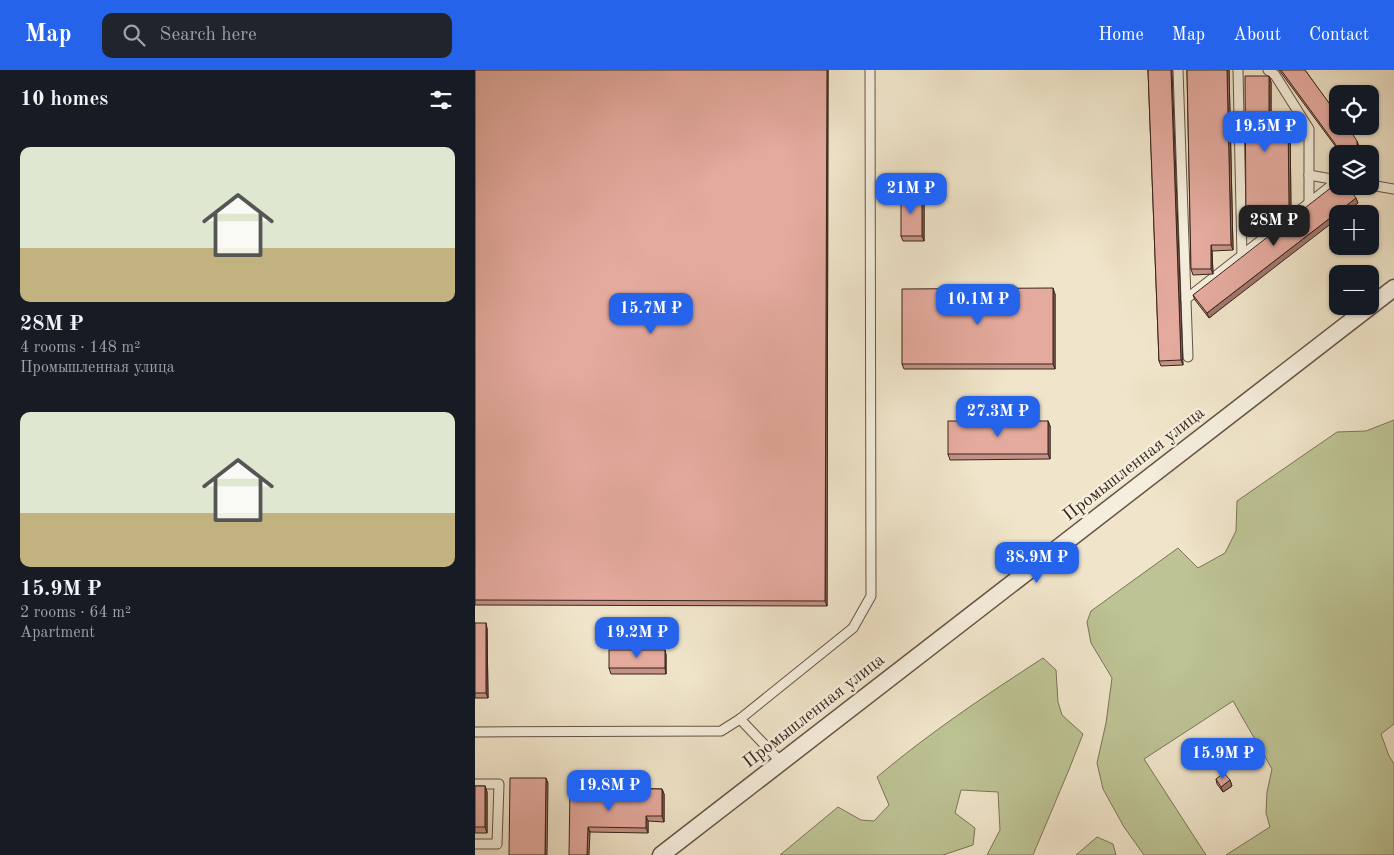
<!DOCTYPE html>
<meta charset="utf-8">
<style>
body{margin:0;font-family:"Old Standard TT",serif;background:#20242c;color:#f1f3f6;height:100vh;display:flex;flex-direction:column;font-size:19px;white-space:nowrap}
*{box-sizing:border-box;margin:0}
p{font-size:16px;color:#9ea1a6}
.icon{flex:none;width:28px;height:28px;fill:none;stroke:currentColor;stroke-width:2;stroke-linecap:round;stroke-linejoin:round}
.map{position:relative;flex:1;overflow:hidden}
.drawer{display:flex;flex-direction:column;background:#171b24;width:475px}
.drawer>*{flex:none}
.tools{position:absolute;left:854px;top:15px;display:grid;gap:10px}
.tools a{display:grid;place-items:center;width:50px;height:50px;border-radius:10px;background:#171b24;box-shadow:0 1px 4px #0004;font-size:25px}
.price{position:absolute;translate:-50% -42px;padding:0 11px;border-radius:10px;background:#2563eb;color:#fff;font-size:16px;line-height:32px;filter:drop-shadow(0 1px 2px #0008)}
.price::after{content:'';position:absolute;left:50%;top:30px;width:15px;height:11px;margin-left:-8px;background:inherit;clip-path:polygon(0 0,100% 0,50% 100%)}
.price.selected{background:#222;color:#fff}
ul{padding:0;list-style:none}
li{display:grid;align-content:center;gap:10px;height:265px;padding:0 20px}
li span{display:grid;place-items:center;height:155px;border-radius:10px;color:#555}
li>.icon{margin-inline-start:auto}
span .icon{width:90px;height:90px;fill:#fffc;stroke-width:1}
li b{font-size:21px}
h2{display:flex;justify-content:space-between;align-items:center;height:60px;padding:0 20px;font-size:21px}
header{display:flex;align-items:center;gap:30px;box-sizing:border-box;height:70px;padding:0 25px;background:#2563eb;color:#fff}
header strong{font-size:24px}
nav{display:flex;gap:28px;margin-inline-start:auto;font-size:18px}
.search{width:350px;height:45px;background:#20242c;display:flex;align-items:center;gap:12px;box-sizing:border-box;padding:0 18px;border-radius:10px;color:#9ea1a6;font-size:19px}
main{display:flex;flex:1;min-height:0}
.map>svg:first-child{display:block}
.green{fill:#bdc394;stroke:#7a7457}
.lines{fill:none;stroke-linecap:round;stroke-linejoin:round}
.lane-casing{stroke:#665446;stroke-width:11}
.street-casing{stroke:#665446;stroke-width:19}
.lane{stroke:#f5eedd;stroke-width:9}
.street{stroke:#f5eedd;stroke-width:16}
.wall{fill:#c49288;stroke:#38241a}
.shaded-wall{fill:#a0776f;stroke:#38241a}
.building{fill:#e4aa9e;stroke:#38241a}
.labels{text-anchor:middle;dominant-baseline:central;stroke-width:5;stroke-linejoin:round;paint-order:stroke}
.street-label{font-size:18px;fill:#38241a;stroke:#f5eedd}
</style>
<header>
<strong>Map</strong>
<div class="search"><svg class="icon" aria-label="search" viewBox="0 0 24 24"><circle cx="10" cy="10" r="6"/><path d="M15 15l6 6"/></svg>Search here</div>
<nav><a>Home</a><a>Map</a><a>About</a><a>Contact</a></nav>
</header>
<main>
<section class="drawer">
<h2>10 homes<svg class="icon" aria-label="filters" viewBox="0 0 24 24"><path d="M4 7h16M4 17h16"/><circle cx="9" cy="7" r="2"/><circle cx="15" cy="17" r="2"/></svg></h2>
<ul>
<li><span style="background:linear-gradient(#dfe7d0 65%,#c2b280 0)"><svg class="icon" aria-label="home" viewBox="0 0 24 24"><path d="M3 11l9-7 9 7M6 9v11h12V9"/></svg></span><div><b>28M ₽</b><p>4 rooms · 148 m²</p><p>Промышленная улица</p></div></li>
<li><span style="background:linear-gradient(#dfe7d0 65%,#c2b280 0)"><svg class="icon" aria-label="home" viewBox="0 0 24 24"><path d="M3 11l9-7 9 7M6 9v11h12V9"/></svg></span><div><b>15.9M ₽</b><p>2 rooms · 64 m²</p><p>Apartment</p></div></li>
</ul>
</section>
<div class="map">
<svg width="919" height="785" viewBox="0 0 919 785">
<rect width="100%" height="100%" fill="#f0e5ca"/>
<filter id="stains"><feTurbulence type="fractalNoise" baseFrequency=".004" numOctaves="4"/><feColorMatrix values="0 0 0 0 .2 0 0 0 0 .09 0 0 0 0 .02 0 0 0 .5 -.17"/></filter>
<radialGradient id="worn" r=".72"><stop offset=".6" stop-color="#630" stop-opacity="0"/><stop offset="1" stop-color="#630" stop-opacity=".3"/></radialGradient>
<!-- green -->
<g class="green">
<path d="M919 350V654L906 664 914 686 919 694V785H751L795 757 791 743 792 722 797 699 758 631 669 689 731 785H669L649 757 628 719 622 693 631 653 637 608 616 573 612 552 616 541 703 478 723 498 750 483 761 461 762 431 862 362 891 361Z"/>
<path d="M568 588 581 600 583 632 587 645 608 664 593 702 558 785H512L525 760 523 722 486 720 480 743 500 758 498 775 468 785H305L363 737 386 750 399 751 414 735 402 707C454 663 511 625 568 588Z"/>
<path d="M622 767 638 774 641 785H601Z"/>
</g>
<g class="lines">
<defs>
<g id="lane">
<path d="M703 0 713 287"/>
<path d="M763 0 767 186"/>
<path d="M793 0 800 5 834 59V105L862 110"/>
<path d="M834 105V134"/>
<path d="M895 115 919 119"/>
<path d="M711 229 862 111"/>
<path d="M265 649 378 558 396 526 395 0"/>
<path d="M0 662 246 661 265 649 306 692"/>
<path d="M0 714H24L22 774H0"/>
</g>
<path id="street" d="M186 785 919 218"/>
</defs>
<!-- lane casing -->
<use href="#lane" class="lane-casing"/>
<!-- street casing -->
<use href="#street" class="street-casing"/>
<!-- lane -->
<use href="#lane" class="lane"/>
<!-- street -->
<use href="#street" class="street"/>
</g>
<!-- wall -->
<g class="wall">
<path d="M0 0H353L352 536 0 535Z"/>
<path d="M673 0 708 295 686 296 684 291Z"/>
<path d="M712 0H754L758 180 737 181 738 204 718 205 716 199Z"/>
<path d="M804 0H830L884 76 862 84V98L861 93V77Z"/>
<path d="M794 6 796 12V45L815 50 816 143H797V155H773L771 150Z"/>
<path d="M447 124 449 129V171H428L426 166Z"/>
<path d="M881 128 883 133 869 144H862L734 248 720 230 718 225Z"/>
<path d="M580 224V299H429L427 294Z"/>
<path d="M573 351 575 356V389L475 390 473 384Z"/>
<path d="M0 553 12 558 13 628H0Z"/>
<path d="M190 580 191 585V604H136L134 598Z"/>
<path d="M741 709 755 710 757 716 748 722 742 714Z"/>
<path d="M0 716H10L12 722V763H0Z"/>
<path d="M95 718 187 719 189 724V752L173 751V763L115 762Z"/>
</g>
<!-- shaded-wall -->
<g class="shaded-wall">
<path d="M352 0H353L352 536 350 531Z"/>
<path d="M696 0H697L708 295 706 290Z"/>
<path d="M752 0H754L758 180 756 175Z"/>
<path d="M794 6 796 12V50L794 45Z"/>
<path d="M813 45 815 50 816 143 814 138Z"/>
<path d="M882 71 884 76V84H882Z"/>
<path d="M447 124 449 129V171L447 166Z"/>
<path d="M881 128 883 133 869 144H862V149L734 248 732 243Z"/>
<path d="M795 138 797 143V155L795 150Z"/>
<path d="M736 175 737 181 738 204 736 199Z"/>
<path d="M578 218 580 224V299L578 294Z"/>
<path d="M573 351 575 356V389L573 384Z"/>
<path d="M11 553 12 558 13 628 11 623Z"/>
<path d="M190 580 191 585V604L190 598Z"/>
<path d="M71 708 73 713 72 785H70Z"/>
<path d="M755 710 757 716 748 722 746 717Z"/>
<path d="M10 716 12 722V763L10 757Z"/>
<path d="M187 719 189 724V752L187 746Z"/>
<path d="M171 746 173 751V763L171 758Z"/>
<path d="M113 757 115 762 114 785H112Z"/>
</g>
<!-- building -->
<g class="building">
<path d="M0 0H352L350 531 0 530Z"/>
<path d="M673 0H696L706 290 684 291Z"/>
<path d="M712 0H752L756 175H736V199H716Z"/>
<path d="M806 0H830L862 44V56H872L882 71V84H862V93H861V75Z"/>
<path d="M770 6H794V45H813L814 138H795V150H771Z"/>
<path d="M862 113V116H872L881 128 732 243 718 225Z"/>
<rect x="426" y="124" width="21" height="42"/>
<path d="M578 218V294H427V219Z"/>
<rect x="473" y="351" width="100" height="33"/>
<rect x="0" y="553" width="11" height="70"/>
<rect x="134" y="580" width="56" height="18"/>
<path d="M749 703 755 710 746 717 741 709Z"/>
<path d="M35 708H71L70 785H34Z"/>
<rect x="0" y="716" width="10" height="41"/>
<path d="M95 718 187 719V746H171V758L113 757 112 785H94Z"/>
</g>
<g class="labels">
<!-- street labels -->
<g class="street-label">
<text transform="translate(659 394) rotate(-38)">Промышленная улица</text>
<text transform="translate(339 641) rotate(-38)">Промышленная улица</text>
</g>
</g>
<rect width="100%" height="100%" filter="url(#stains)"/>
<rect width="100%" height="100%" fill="url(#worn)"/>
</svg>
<div class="tools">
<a><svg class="icon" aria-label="locate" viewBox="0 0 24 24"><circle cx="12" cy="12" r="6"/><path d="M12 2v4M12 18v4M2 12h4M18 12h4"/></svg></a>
<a><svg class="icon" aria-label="layers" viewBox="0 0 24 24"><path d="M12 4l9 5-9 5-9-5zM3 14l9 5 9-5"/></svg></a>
<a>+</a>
<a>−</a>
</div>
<b class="price" style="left:790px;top:83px">19.5M ₽</b>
<b class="price" style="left:436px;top:145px">21M ₽</b>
<b class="price selected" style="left:799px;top:177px">28M ₽</b>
<b class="price" style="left:503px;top:256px">10.1M ₽</b>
<b class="price" style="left:176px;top:265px">15.7M ₽</b>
<b class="price" style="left:523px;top:368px">27.3M ₽</b>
<b class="price" style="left:562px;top:514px">38.9M ₽</b>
<b class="price" style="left:162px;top:589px">19.2M ₽</b>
<b class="price" style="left:748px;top:710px">15.9M ₽</b>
<b class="price" style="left:134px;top:742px">19.8M ₽</b>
</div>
</main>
